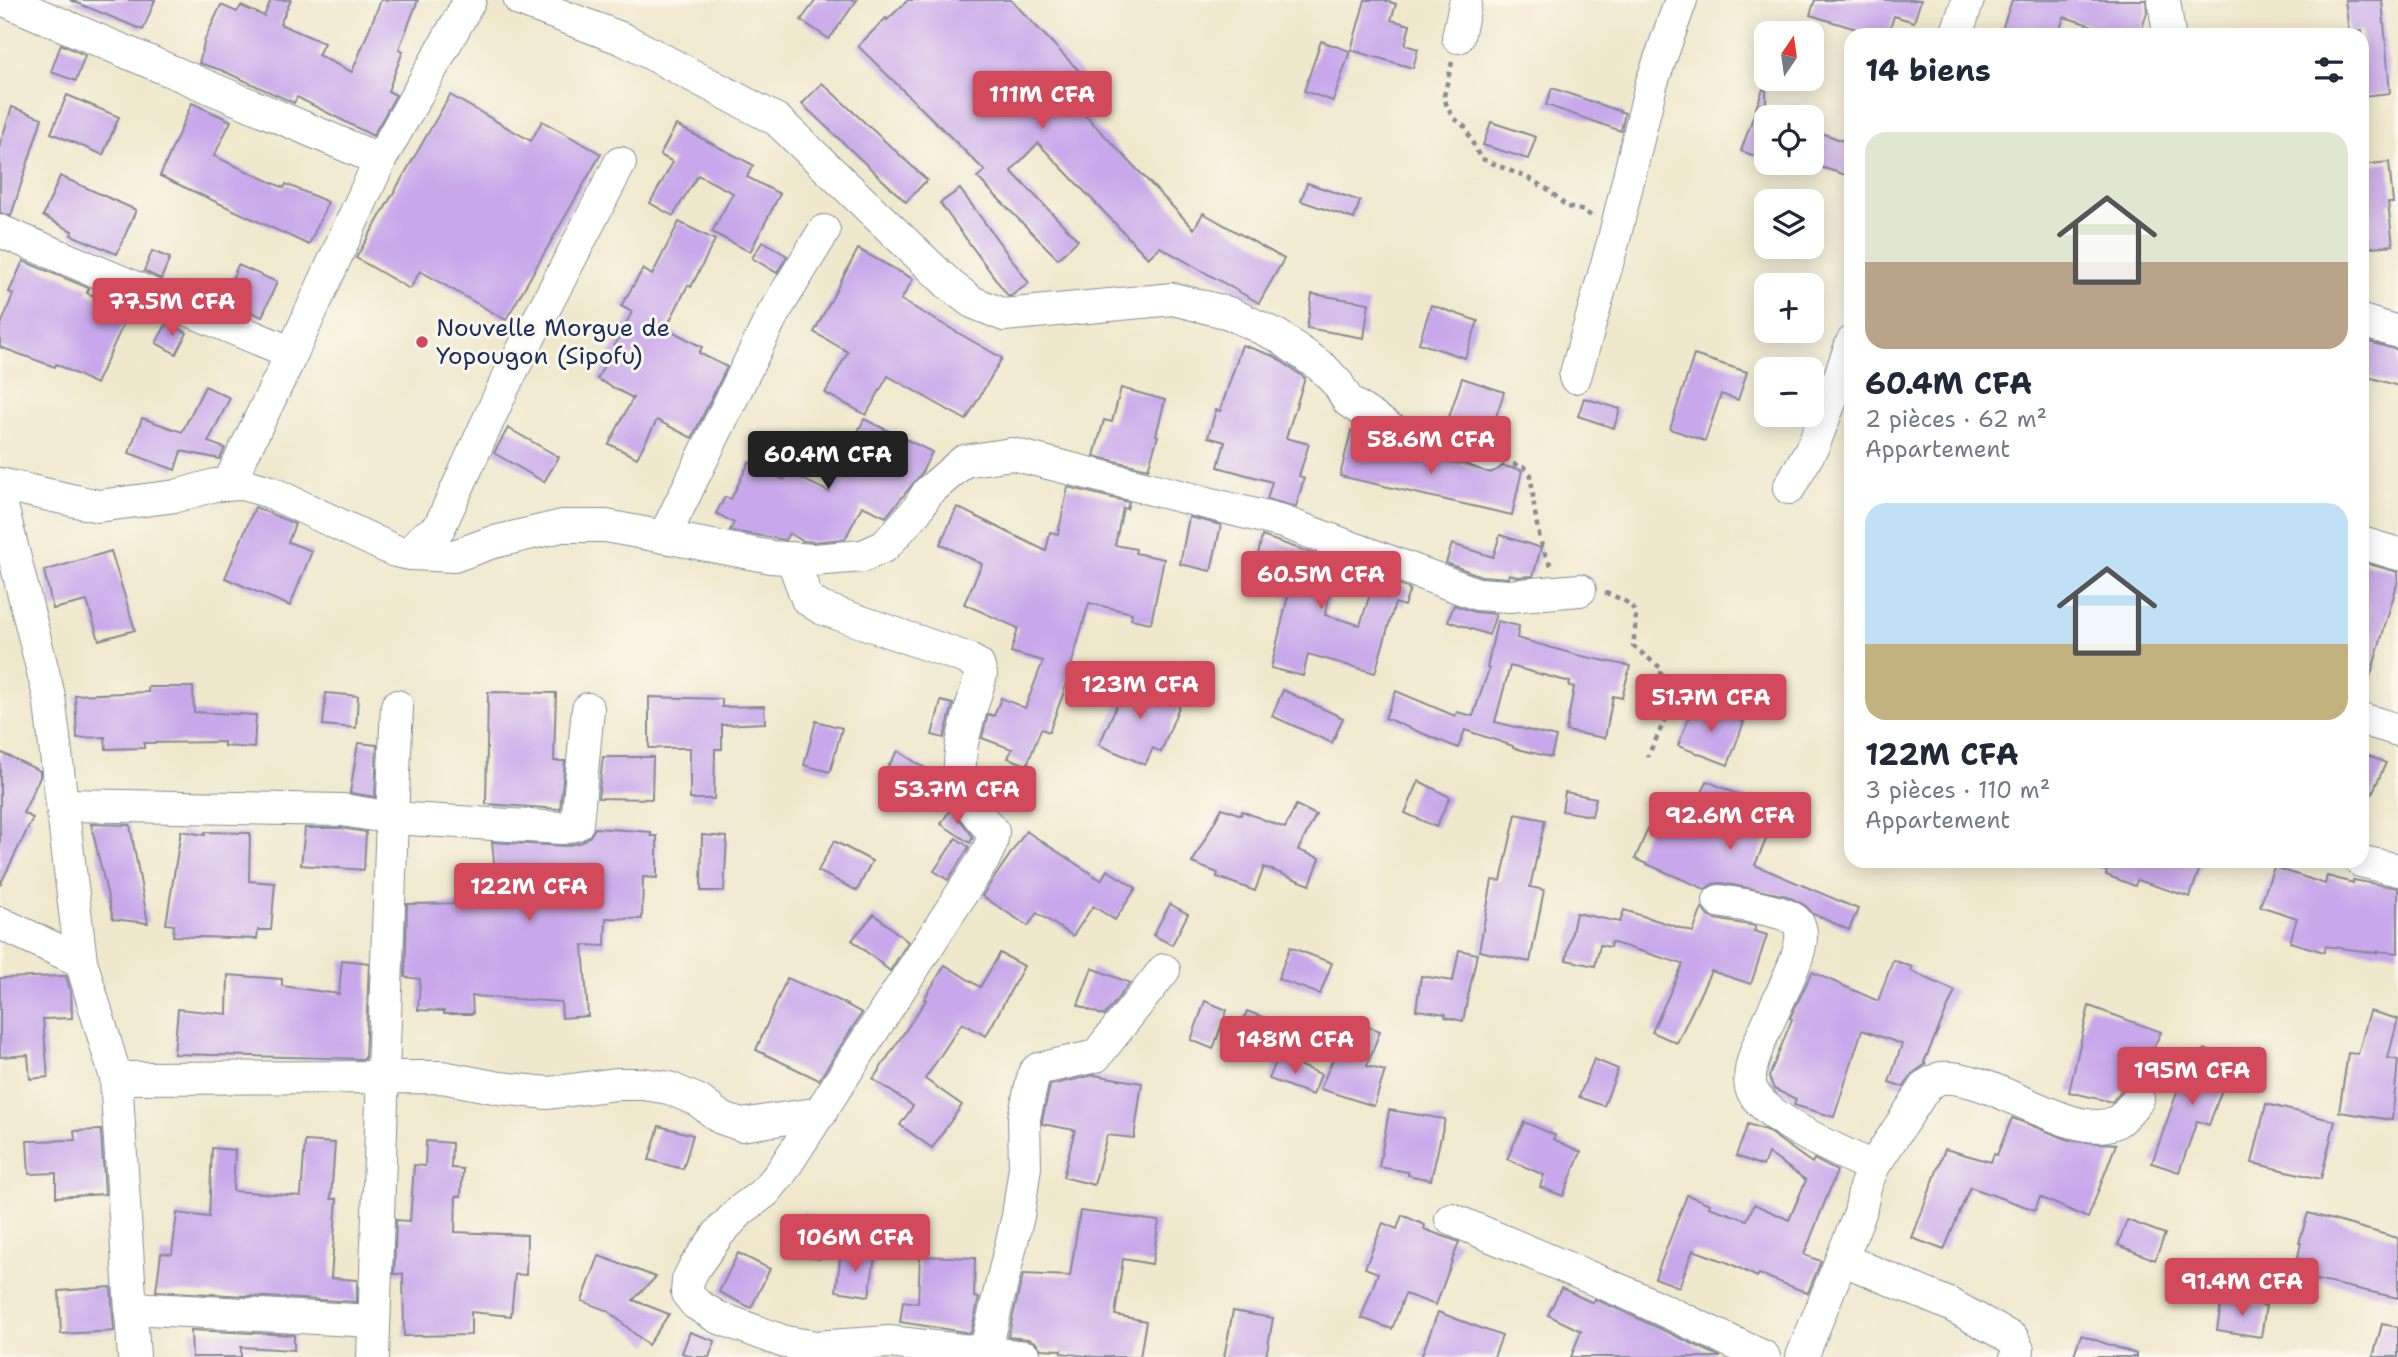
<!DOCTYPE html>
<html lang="fr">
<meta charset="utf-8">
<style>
body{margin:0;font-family:"Shantell Sans",sans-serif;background:#f6f6f7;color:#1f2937;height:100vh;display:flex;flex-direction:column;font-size:26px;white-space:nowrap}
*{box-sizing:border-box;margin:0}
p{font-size:23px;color:#747a83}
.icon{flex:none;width:38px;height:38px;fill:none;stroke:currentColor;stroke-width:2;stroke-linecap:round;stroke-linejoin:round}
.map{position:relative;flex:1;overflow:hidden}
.panel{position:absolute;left:1844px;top:28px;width:525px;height:840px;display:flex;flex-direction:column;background:#fff;border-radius:21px;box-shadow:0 4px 18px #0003}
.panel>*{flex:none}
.needle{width:46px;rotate:13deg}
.fabs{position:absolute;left:1754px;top:21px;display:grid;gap:14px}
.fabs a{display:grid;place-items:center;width:70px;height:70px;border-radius:14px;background:#fff;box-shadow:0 4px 18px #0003;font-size:35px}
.price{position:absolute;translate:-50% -60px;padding:0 16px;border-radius:7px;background:#d1495b;color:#fff;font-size:23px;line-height:46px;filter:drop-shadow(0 2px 4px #0008)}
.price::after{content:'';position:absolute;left:50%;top:42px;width:21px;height:16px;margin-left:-10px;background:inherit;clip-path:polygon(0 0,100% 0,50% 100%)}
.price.selected{background:#222;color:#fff}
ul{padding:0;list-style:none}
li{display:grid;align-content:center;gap:14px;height:371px;padding:0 21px}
li span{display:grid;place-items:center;height:217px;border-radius:21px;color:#555}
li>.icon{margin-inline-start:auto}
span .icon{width:126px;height:126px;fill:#fffc;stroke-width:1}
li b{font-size:30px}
h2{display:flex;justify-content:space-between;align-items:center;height:84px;padding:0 21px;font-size:30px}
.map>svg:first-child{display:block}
.building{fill:#c8a8eb}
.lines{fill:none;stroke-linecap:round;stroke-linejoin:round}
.minor-casing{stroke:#858c95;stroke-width:34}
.path{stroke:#858c95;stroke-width:4.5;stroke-dasharray:5 5;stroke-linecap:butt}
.minor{stroke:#fff;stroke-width:32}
.poi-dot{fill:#d1495b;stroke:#fbf7ec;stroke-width:2.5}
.labels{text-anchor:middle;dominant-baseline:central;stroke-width:6;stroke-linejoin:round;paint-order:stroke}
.poi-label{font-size:24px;fill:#1b2f5e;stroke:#fbf7ec;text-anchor:start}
</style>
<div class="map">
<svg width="2398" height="1357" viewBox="0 0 2398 1357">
<rect width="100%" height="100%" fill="#fbf7ec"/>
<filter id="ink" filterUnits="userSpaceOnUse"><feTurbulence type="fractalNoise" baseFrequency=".0143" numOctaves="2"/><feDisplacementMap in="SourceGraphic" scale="14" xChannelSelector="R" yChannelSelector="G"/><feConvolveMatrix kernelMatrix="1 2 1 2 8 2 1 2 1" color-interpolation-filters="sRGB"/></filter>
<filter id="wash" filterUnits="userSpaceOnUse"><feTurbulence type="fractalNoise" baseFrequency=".00686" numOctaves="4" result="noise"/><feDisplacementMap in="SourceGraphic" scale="28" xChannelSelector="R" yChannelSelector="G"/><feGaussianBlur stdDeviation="1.57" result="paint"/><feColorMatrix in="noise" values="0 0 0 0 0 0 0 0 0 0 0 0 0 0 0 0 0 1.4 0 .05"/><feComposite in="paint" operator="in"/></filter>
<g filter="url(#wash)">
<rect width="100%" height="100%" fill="#efe8cc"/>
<g id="blocks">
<!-- building -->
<g class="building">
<path d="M70 0H155L143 30Z"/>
<path d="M271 0H291L280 24 324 43 318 55 352 72 381 0H418L399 49 403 51 388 91 396 95 373 136 297 97 294 103 221 70 199 63 205 39 221 5 237 12 241 6 264 16Z"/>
<path d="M816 0H857L829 39 801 20Z"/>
<path d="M908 0H1011L1083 75 1064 93 1194 229 1203 213 1284 259 1259 303 1160 247 1148 258 1038 143 1011 171 1078 240 1058 259 977 177 985 171 858 46 886 18 887 20Z"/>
<path d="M1365 0H1383L1396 4 1391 20 1410 25 1405 45 1418 49 1413 68 1351 50Z"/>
<path d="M1815 0H1921L1914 22 1894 16 1888 35H1876L1810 15Z"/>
<path d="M2012 0H2146L2147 12 2140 35H2122L2064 17 2058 35H2000Z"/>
<path d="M2345 0H2382L2390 93 2362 96V31L2349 32Z"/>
<path d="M1321 41 1350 51 1333 101 1304 91Z"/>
<path d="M61 44 85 55 76 81 51 72Z"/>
<path d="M822 83 927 180 906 202 802 104Z"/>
<path d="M1552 88 1625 113 1621 131 1546 105Z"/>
<path d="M1763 89 1766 90V160L1741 151Z"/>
<path d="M67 95 119 117 103 155 51 133Z"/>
<path d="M450 95 531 141 542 121 601 154 506 320 420 271 410 289 356 258Z"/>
<path d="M192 103 231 121 214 156 284 188 286 184 328 202 309 245 160 176Z"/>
<path d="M12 107 42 118 11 216 0 213V144Z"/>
<path d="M1491 122 1536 137 1528 159 1483 145Z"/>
<path d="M676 125 753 165 747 177 780 194 750 252 712 232 733 193 698 175 673 216 650 203 673 162 660 155Z"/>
<path d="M1811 129 1846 142V144L1852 146V177L1811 164Z"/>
<path d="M2389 162 2393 203H2388L2393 245 2362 248V165Z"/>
<path d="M60 176 136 210 117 254 71 235 72 231 43 216Z"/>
<path d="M1307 183 1360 201 1354 219 1301 201Z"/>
<path d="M960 189 1029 283 1011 296H1008L940 203Z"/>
<path d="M679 222 715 240 691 287 688 285 666 328 702 347 699 353 727 367 692 438 657 420 637 458 609 444 633 398 597 379 632 312 621 306 643 269 652 275Z"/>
<path d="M763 241 787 256 777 273 752 258Z"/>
<path d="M858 249 913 279 901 300 1002 358 966 420 888 376 866 415 825 393 848 352 814 332Z"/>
<path d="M152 251 170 258 161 279 144 271Z"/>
<path d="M23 261 89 288 87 293 129 312 96 384 56 364 55 367 0 347V328L13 294 9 292Z"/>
<path d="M238 265 277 282 262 317 223 300Z"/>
<path d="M1312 294 1369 303 1364 338 1307 328Z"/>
<path d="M1431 305 1478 321 1465 358 1419 343Z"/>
<path d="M167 323 187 333 176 354 156 343Z"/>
<path d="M2362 340 2398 350V386L2362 375Z"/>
<path d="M1242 345 1274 356 1305 378 1286 438 1309 444 1299 476 1304 478 1296 507 1267 499 1272 482 1218 467 1225 442 1208 437 1216 410 1220 411Z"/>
<path d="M1694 355 1747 372 1738 400 1721 394 1705 441 1670 429Z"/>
<path d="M1462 378 1504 392 1490 435 1469 428 1446 426Z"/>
<path d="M205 386 230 398 208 442 225 448 220 459 181 451 175 470 129 453 142 418 182 432Z"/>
<path d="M1121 388 1165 400 1156 435 1158 436 1148 469 1094 456 1104 420 1112 422Z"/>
<path d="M1584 398 1620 409 1614 428 1578 416Z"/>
<path d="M864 419 932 452 921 474 886 517 862 506 845 539 813 542 803 541 789 533 785 540 732 531 730 530 734 523 716 513 725 497 731 499 749 462 784 480 788 472 829 492Z"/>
<path d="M508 428 559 457 544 482 494 453Z"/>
<path d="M1351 431 1364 434 1386 448 1417 459 1463 464 1491 473 1503 466 1522 470 1512 515 1340 476Z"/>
<path d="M1068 487 1129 502 1127 509 1123 508 1115 545 1136 549 1135 553 1164 559 1151 623 1131 619 1132 613 1089 603 1063 694 1049 732 1041 729 1027 765 1008 758 1012 749 982 738 988 714 994 716 1001 698 1025 708 1043 661 1011 652 1018 628 964 604 982 564 940 544 957 507 1046 551 1050 532 1058 534Z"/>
<path d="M255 507 295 524 288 542 312 551 290 606 225 578Z"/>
<path d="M1189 517 1221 525 1211 571 1180 564Z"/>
<path d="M1500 535 1541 548 1533 576 1517 577 1509 574 1508 578 1481 576 1446 563 1452 544 1493 557Z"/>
<path d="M1262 536 1337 562 1325 615 1360 625 1376 576 1410 589 1404 606 1395 603 1375 673 1308 654 1303 676 1271 668 1288 596 1251 588Z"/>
<path d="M111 551 135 630 99 640 87 601 53 609 44 571Z"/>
<path d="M2362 562 2398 572V581L2368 684 2362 683Z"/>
<path d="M1454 605 1475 612 1496 614 1489 635 1448 621Z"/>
<path d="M1497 621 1519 626 1517 638 1577 655 1630 666 1622 698 1613 696 1605 738 1566 731 1574 687 1569 686 1570 682 1510 666 1495 722 1556 737 1551 757 1513 748V746L1465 730 1458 748 1385 718 1396 691 1455 716 1457 712 1473 716 1489 669 1487 668Z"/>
<path d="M1125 677 1182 699 1161 752 1153 748 1145 765 1099 745 1120 698 1117 697Z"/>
<path d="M148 687H193L194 712 256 715 254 748 224 746V742L144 743V748L106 749 105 737 77 738 75 695 148 692Z"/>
<path d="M1283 690 1343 718 1332 743 1272 716Z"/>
<path d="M488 692 556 693 554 761H565L560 809 486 804Z"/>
<path d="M326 693 358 696 356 728 323 725Z"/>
<path d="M649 697 722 699V707L764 706 765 723 722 725V749H715L714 799H690V748H649Z"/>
<path d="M941 701 953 704 944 738 932 735Z"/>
<path d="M1694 703 1744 722 1728 765 1678 746Z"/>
<path d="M816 721 842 728 830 772 804 765Z"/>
<path d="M358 743 377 745 375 797 350 793Z"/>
<path d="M898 751 929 771 910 800 879 780Z"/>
<path d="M0 752 40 771V777L23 813 33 818 0 885Z"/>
<path d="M2362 753 2386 763 2362 815Z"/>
<path d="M603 757H653L652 799 598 798Z"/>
<path d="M1419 781 1450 797 1436 827 1405 813Z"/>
<path d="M1707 781 1778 812 1755 865 1858 909 1849 930 1813 914 1806 906 1787 896 1722 883 1713 884 1705 889 1635 859 1652 819 1685 833Z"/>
<path d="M1565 792 1596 798 1592 816 1562 811Z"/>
<path d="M1296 805 1316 815 1298 850 1320 858 1310 885 1264 867 1255 891 1217 877 1218 873 1192 863 1222 808 1241 815 1242 811 1285 828Z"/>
<path d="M951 808 973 837 970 843 941 824Z"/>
<path d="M1516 814 1545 820 1530 887 1544 890 1530 962 1479 951 1492 880 1501 881Z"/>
<path d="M91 824 130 825 148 923 113 919Z"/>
<path d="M305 828H341L366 832 364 870 301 865Z"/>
<path d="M595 828 651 832V836H657V878L643 877 642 919 606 918 605 946 583 945 588 1016 562 1018 561 1002 472 996 473 1014H444V1011L418 1010 420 979 405 977 407 904 479 903 480 883H496L492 842 566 846 582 842 590 836Z"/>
<path d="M181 831 205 835V832L250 833 249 881 275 883 271 930H258L257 939 173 936 174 925 166 924Z"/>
<path d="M1026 831 1101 880 1107 870 1136 888 1115 920 1093 906 1073 936 1037 913 1028 926 982 896Z"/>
<path d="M702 835 727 837 724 891H701Z"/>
<path d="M956 838 969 847 948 880 934 871Z"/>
<path d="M834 841 872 861 857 891 818 871Z"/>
<path d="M2090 861H2202L2190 897 2137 880 2135 886 2106 875 2107 871 2090 865Z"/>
<path d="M2274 867 2325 884 2327 876 2353 883V880L2398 888V953L2377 951V953L2326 946 2324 952 2290 942 2297 918 2260 906Z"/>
<path d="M1170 904 1188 914 1172 945 1153 935Z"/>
<path d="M1702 908 1707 915 1715 919 1756 926 1754 931 1767 935 1751 984 1711 971 1677 1043 1652 1032 1683 964 1611 942 1610 947 1600 945 1595 966 1566 960 1576 913 1620 922 1624 910 1693 932Z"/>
<path d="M874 914 908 942 890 971 852 940Z"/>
<path d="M1290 947 1332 963 1320 994 1278 979Z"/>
<path d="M1459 950 1477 954 1463 1021 1445 1017 1446 1014 1416 1010 1421 976 1453 981Z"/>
<path d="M1000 953 1024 966 986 1036 962 1023 925 1079 962 1105 932 1148 900 1125 913 1106 873 1079 926 1000 924 999 945 965 980 987Z"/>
<path d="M342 960 369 963 365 1059 174 1054 178 1009 227 1014 228 975 282 979V986L339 994Z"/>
<path d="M1893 960 1912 967 1911 971 1955 991 1924 1062 1926 1064 1912 1074 1904 1087 1889 1082 1902 1044 1862 1030 1834 1117 1794 1105 1796 1099 1774 1089 1769 1077 1792 1019 1790 1018 1812 972 1878 1001Z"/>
<path d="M1092 968 1130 983 1104 1016 1078 1005Z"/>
<path d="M66 976 71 993 72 1018 43 1019 48 1077 30 1079 28 1055 0 1057V978Z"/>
<path d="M787 978 838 1000 862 1013 819 1080 756 1050Z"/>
<path d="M1205 1001 1227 1010 1213 1049 1191 1040Z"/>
<path d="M2089 1006 2161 1032 2138 1081 2131 1082 2124 1087 2112 1102 2069 1092Z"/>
<path d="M1247 1011 1289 1027 1281 1047 1239 1031Z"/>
<path d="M2370 1011 2398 1019 2388 1058 2398 1060 2392 1120 2339 1112 2348 1053 2358 1054Z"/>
<path d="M1360 1023 1380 1031 1367 1066 1385 1071 1374 1106 1320 1089 1343 1036 1353 1041Z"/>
<path d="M2204 1049 2233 1059 2209 1125 2197 1121 2179 1172 2152 1163 2189 1058 2199 1062Z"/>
<path d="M1278 1057 1321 1074 1313 1095 1269 1079Z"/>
<path d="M1594 1059 1618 1069 1604 1106 1579 1097Z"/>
<path d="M1094 1075 1142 1083 1134 1138 1107 1135 1094 1185 1063 1177 1075 1130 1042 1124V1120L1050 1085Z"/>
<path d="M2266 1104 2335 1121 2321 1179 2252 1163Z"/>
<path d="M1389 1110 1445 1119 1431 1180 1408 1175V1172L1379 1167Z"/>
<path d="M2012 1118 2072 1141 2116 1144 2088 1218 2040 1197 2035 1210 1970 1187 1944 1250 1912 1238 1945 1149 1991 1162 1994 1154 1997 1155Z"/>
<path d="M1524 1122 1555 1135 1553 1139 1581 1152 1563 1196 1540 1187 1544 1175 1507 1159Z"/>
<path d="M1748 1124 1766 1130 1812 1163 1814 1159 1837 1171 1804 1255 1821 1261 1808 1293 1759 1274 1757 1277 1729 1263 1693 1250 1679 1287 1655 1278 1687 1195 1710 1204 1709 1207 1747 1220 1754 1204 1789 1220 1806 1180 1768 1153 1763 1166 1736 1156Z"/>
<path d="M659 1126 693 1135 683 1169 649 1160Z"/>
<path d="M101 1130 105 1194 56 1197V1173L29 1174 27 1141 75 1140 74 1131Z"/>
<path d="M305 1141 335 1143 331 1199H337L331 1278 357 1280V1302L156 1291 161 1253 172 1254 177 1213 209 1217 212 1148 235 1150 233 1191 301 1196Z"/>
<path d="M426 1141 452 1143 451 1168 463 1169 461 1196H456L455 1232 527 1235 526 1275 515 1274 511 1316 471 1312V1335L404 1336 403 1274H394L396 1220 410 1221 414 1165 425 1166Z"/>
<path d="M1080 1211 1159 1221 1152 1264 1123 1259 1115 1315 1146 1321 1140 1357H1094L1061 1353 1062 1350 1041 1349 1035 1342 1028 1339 1008 1337 1023 1274 1070 1276Z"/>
<path d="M2308 1213 2398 1238V1298L2294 1275 2301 1243H2299Z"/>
<path d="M1402 1215 1425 1225 1424 1229 1459 1242 1436 1305 1405 1294 1392 1329 1361 1318 1378 1273 1365 1268 1383 1223 1397 1229Z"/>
<path d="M809 1216 827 1220 819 1259 801 1255Z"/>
<path d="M893 1220 919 1225 914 1247 889 1242Z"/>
<path d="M2127 1220 2165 1234 2155 1260 2118 1245Z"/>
<path d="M841 1252 875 1257 869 1296 836 1291Z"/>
<path d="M738 1253 770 1269 751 1308 719 1292Z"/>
<path d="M599 1256 656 1277 633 1300 669 1314 648 1345 608 1311 582 1301Z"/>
<path d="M920 1256 975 1258 974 1297 979 1298 971 1333 900 1322 903 1301 918 1303Z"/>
<path d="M111 1287 114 1331 61 1334 59 1291Z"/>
<path d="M1561 1288 1593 1303 1595 1299 1622 1311 1721 1357H1571L1581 1331 1548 1315Z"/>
<path d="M2222 1299 2266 1306 2261 1337 2217 1330Z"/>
<path d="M1233 1311 1273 1318 1266 1357H1224Z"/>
<path d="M1438 1312 1502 1336 1494 1357H1421Z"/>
<path d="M2382 1324 2398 1327V1357H2373Z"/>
<path d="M191 1330 294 1335V1350L241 1347V1357H192Z"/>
<path d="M690 1332 715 1341 709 1357H693L682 1353Z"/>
<path d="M2081 1335 2136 1354V1357H2073Z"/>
</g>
</g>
</g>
<g filter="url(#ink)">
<use href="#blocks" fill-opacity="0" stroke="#858c95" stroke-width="2"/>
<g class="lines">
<defs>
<g id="minor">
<path d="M4 0 380 160"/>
<path d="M520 0 623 39 777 120 910 247 951 286 972 302 1004 315 1173 299 1229 313 1278 336 1323 368 1338 384 1348 401 1393 431 1423 442 1467 446 1489 455"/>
<path d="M2164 0 2169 35"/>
<path d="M1956 35 1968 0"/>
<path d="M1458 37 1466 0"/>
<path d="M0 231 292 353"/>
<path d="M2362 321 2398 332"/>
<path d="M1852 342 1840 376 1852 378"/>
<path d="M1575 377 1614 239 1651 85 1681 0"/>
<path d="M0 484 98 506 176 496 215 485 243 484 270 492 395 551 411 554 454 556 490 543 562 526H606L771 557 813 560 863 556 885 546 917 510 928 492 964 461 1012 454 1283 522 1477 594 1509 596 1580 590"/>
<path d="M228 485 292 353 380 160 470 0"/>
<path d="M1789 488 1814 444 1840 376"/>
<path d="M0 498 49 696 81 961 116 1078 134 1357"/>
<path d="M664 537 773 314 824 231"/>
<path d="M2362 543 2398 554"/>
<path d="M411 554 422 539 439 528 505 384 620 163"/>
<path d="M792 558 807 599 821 608 966 658 978 665 981 674C972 712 949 758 966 797 972 810 984 821 993 832L991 844 984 859 780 1174 765 1192 741 1210 719 1233 694 1268 688 1280 687 1293 696 1304 717 1317 785 1342 816 1347 889 1342 1025 1357"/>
<path d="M397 706 392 818 562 828 577 824 588 709"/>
<path d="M2362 719 2398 730"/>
<path d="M64 805 343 810 392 818 373 1357"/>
<path d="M2360 861 2398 870"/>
<path d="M1719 901C1736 904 1785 910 1796 921 1823 945 1736 1054 1752 1090 1765 1119 1844 1154 1873 1167L1865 1187 1860 1213 1802 1357"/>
<path d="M0 923 81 961"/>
<path d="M116 1078 442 1077 499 1088 548 1093 616 1084H643L669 1088 699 1101 721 1118 741 1125 821 1113"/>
<path d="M1873 1167 1927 1085C1931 1083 1937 1079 1941 1078 1991 1073 2073 1143 2116 1122 2124 1118 2132 1106 2138 1099"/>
<path d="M1451 1219 1629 1294 1764 1357"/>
<path d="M1842 1259 1951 1305 2013 1339 2018 1350 2016 1357"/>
<path d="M131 1308 373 1321"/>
<path d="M984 1357 1018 1216 1025 1167 1024 1118 1034 1073 1038 1069 1096 1056 1164 970"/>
</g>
</defs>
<!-- minor casing -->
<use href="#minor" class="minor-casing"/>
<!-- path -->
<g class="path">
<path d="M1452 62 1444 96 1447 107 1454 118 1465 127 1480 158 1528 178 1549 190 1567 207 1585 211 1591 216"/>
<path d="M1513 464 1524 467 1531 475C1533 499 1537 550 1553 567"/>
<path d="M1605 593C1642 605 1637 612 1633 646L1662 669 1658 687C1661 692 1665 697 1667 702 1670 715 1653 745 1647 757"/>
</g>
<!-- minor -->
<use href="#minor" class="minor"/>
</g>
</g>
<!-- markers -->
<circle class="poi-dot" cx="422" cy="342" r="7"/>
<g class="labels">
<!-- poi labels -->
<g class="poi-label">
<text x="436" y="328">Nouvelle Morgue de<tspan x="436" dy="28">Yopougon (Sipofu)</tspan></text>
</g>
</g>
</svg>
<div class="fabs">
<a><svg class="needle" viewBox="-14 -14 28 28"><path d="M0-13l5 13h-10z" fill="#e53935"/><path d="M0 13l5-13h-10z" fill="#747a83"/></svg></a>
<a><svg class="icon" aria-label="locate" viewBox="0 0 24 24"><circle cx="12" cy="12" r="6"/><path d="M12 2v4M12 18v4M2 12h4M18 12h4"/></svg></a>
<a><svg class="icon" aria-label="layers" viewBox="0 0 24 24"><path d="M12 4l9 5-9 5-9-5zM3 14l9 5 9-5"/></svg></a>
<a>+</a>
<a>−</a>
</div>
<b class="price" style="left:1042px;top:131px">111M CFA</b>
<b class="price" style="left:172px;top:338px">77.5M CFA</b>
<b class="price" style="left:1431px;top:476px">58.6M CFA</b>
<b class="price selected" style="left:828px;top:491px">60.4M CFA</b>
<b class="price" style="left:1321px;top:611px">60.5M CFA</b>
<b class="price" style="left:1140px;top:721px">123M CFA</b>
<b class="price" style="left:1711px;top:734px">51.7M CFA</b>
<b class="price" style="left:957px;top:826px">53.7M CFA</b>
<b class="price" style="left:1730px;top:852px">92.6M CFA</b>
<b class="price" style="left:529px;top:923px">122M CFA</b>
<b class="price" style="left:1295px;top:1076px">148M CFA</b>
<b class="price" style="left:2192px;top:1107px">195M CFA</b>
<b class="price" style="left:855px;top:1274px">106M CFA</b>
<b class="price" style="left:2242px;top:1318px">91.4M CFA</b>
<section class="panel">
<h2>14 biens<svg class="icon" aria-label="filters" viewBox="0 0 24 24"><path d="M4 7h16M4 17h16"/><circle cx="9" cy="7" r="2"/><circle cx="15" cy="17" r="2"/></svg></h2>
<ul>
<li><span style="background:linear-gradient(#dfe7d0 60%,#b9a48a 0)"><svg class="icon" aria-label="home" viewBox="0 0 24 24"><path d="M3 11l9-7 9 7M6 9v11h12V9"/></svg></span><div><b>60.4M CFA</b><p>2 pièces · 62 m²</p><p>Appartement</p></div></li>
<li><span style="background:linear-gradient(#bfe0f5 65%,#c2b280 0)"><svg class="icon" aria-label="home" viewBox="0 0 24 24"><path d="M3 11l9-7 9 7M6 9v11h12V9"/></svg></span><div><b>122M CFA</b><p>3 pièces · 110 m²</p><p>Appartement</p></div></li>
</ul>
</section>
</div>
